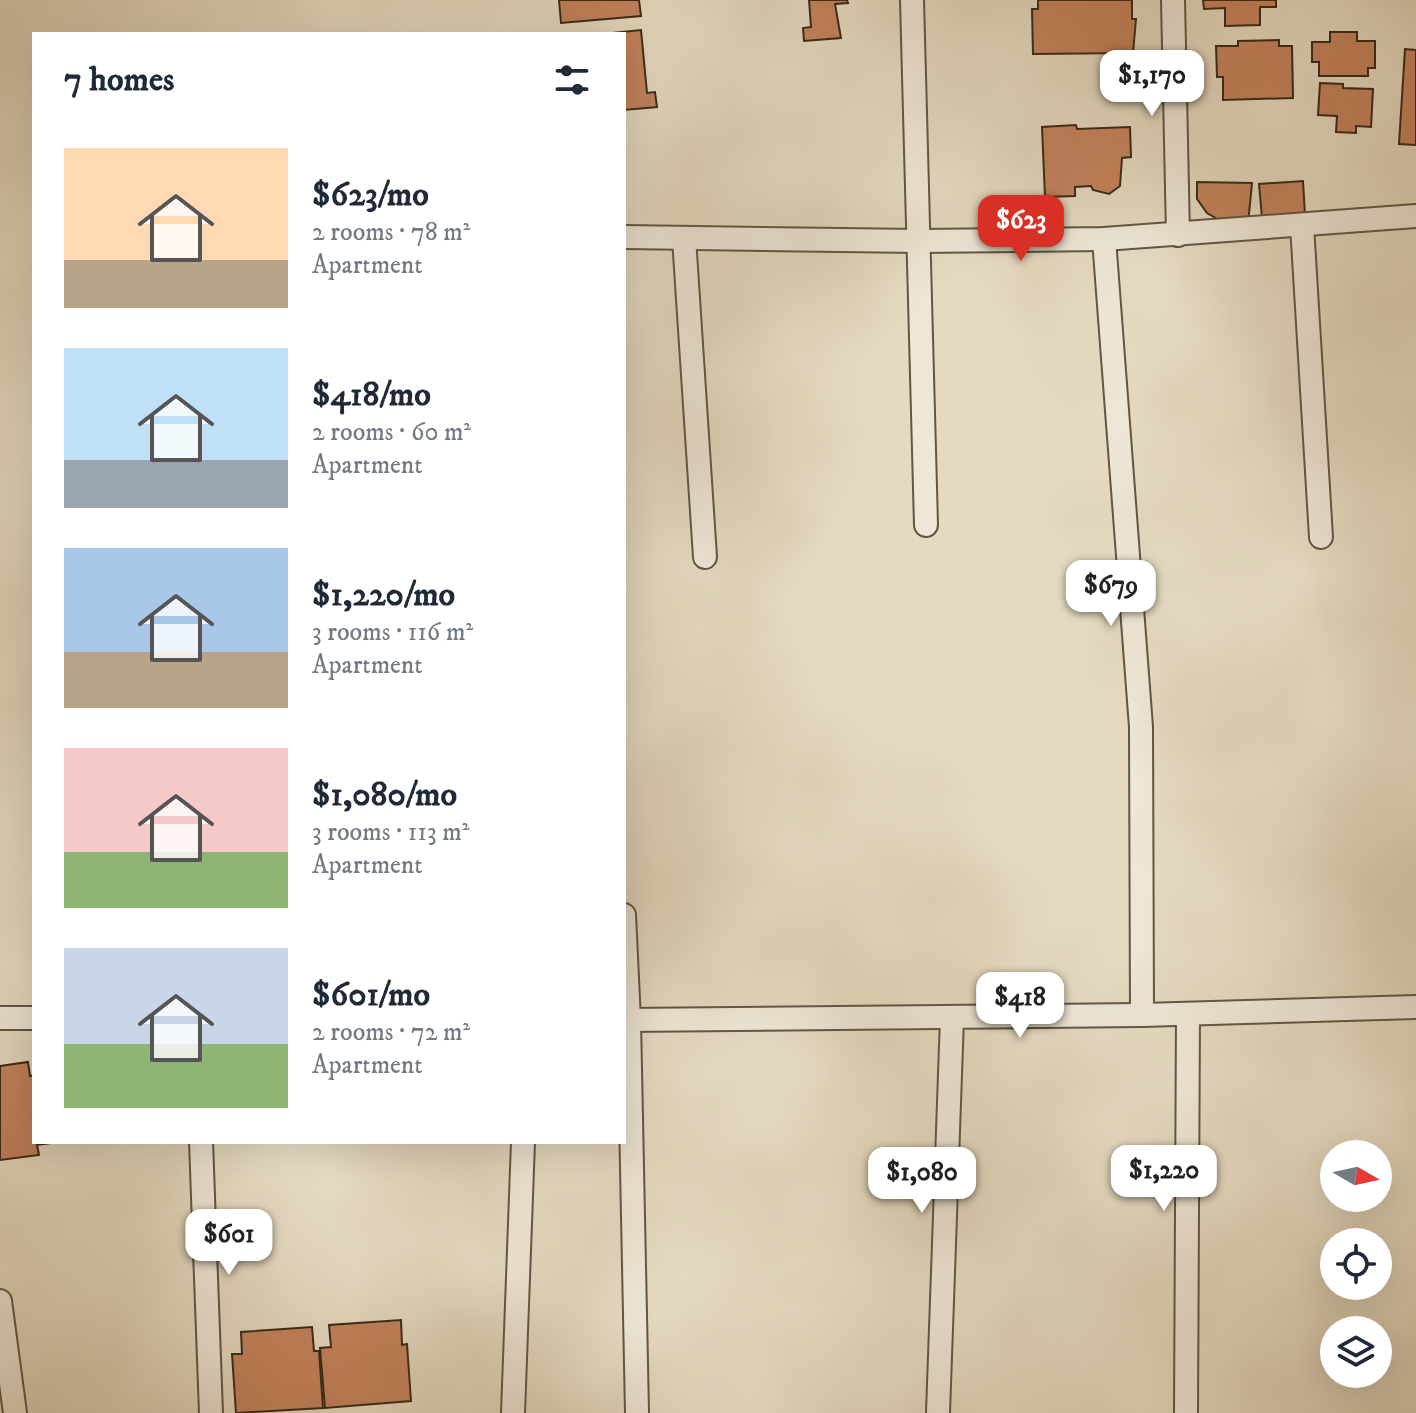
<!DOCTYPE html>
<meta charset="utf-8">
<style>
body{margin:0;font-family:"IM FELL DW Pica",serif;background:#f2f2f3;color:#1f2937;height:100vh;display:flex;flex-direction:column;font-size:30px;white-space:nowrap}
*{box-sizing:border-box;margin:0}
p{font-size:26px;color:#747a83}
.icon{flex:none;width:44px;height:44px;fill:none;stroke:currentColor;stroke-width:2;stroke-linecap:round;stroke-linejoin:round}
.map{position:relative;flex:1;overflow:hidden}
.details{position:absolute;left:32px;top:32px;width:594px;height:1112px;display:flex;flex-direction:column;background:#fff;border-radius:0px;box-shadow:0 8px 32px #0002}
.details>*{flex:none}
.needle{width:52px;rotate:99deg}
.buttons{position:absolute;left:1320px;top:1140px;display:grid;gap:16px}
.buttons a{display:grid;place-items:center;width:72px;height:72px;border-radius:50%;background:#fff;box-shadow:0 8px 32px #0002;font-size:40px}
.price{position:absolute;translate:-50% -68px;padding:0 18px;border-radius:16px;background:#fff;color:#222;font-size:26px;line-height:52px;filter:drop-shadow(0 2px 4px #0008)}
.price::after{content:'';position:absolute;left:50%;top:48px;width:24px;height:18px;margin-left:-12px;background:inherit;clip-path:polygon(0 0,100% 0,50% 100%)}
.price.on{background:#d93025;color:#fff}
ul{padding:0;list-style:none}
li{display:flex;align-items:center;gap:24px;height:200px;padding:0 32px}
li span{display:grid;place-items:center;flex:none;width:224px;height:160px;border-radius:0px;color:#555}
li>.icon{margin-inline-start:auto}
span .icon{width:96px;height:96px;fill:#fffc;stroke-width:1}
li b{font-size:34px}
h2{display:flex;justify-content:space-between;align-items:center;height:96px;padding:0 32px;font-size:34px}
.map>svg:first-child{display:block}
.building{fill:#c4825d;stroke:#362a19;stroke-width:2}
.lines{fill:none;stroke-linecap:round;stroke-linejoin:round}
.minor-casing{stroke:#625643;stroke-width:26}
.minor{stroke:#eee7d7;stroke-width:22}
</style>
<div class="map">
<svg width="1416" height="1413" viewBox="0 0 1416 1413">
<rect width="100%" height="100%" fill="#e5dac1"/>
<filter id="stains"><feTurbulence type="fractalNoise" baseFrequency=".0025" numOctaves="4"/><feColorMatrix values="0 0 0 0 .2 0 0 0 0 .09 0 0 0 0 .02 0 0 0 .5 -.17"/></filter>
<radialGradient id="worn" r=".72"><stop offset=".6" stop-color="#630" stop-opacity="0"/><stop offset="1" stop-color="#630" stop-opacity=".3"/></radialGradient>
<!-- building -->
<g class="building">
<path d="M559 0H639L641 16 561 23Z"/>
<path d="M809 0H847L848 3 835 4 841 38 804 41 803 28 811 27Z"/>
<path d="M1038 0H1132V19H1136L1133 53 1033 54 1032 9H1038Z"/>
<path d="M1203 0H1276V7H1260V25L1225 26V8L1204 9Z"/>
<path d="M641 30 647 93 655 92 657 107 624 110V34H602Z"/>
<path d="M1330 32H1357V41H1375V68H1368V76H1319V62H1312V42H1330Z"/>
<path d="M1279 40V46H1292L1293 98 1223 100V77H1217L1216 46H1238V41Z"/>
<path d="M1405 49 1416 50V145L1399 144Z"/>
<path d="M1320 83 1343 84V88L1373 89 1371 127 1356 126V133L1336 132 1337 116 1318 115Z"/>
<path d="M1076 125 1077 129 1130 127 1131 157 1122 158 1120 186 1109 194 1093 190 1091 186 1075 187V196L1045 197 1042 127Z"/>
<path d="M1303 181 1305 215 1262 218 1259 184Z"/>
<path d="M1197 182 1252 183 1248 224 1221 221 1207 213 1197 199Z"/>
<path d="M28 1062 30 1076 34 1075V1142L51 1143 37 1145 39 1155 0 1160V1066Z"/>
<path d="M401 1320 402 1345 407 1344 411 1401 325 1408 320 1348 331 1347 329 1325Z"/>
<path d="M312 1327 314 1351H319L323 1408 236 1413 232 1354H242L241 1332Z"/>
</g>
<g class="lines">
<defs>
<g id="minor">
<path d="M912 0 926 525"/>
<path d="M1173 0 1178 235"/>
<path d="M1302 225 1321 537"/>
<path d="M624 237 918 241 1104 239 1416 216"/>
<path d="M684 238 705 557"/>
<path d="M1104 239 1141 727 1142 1015"/>
<path d="M624 915 629 1020 637 1413"/>
<path d="M0 1018H34"/>
<path d="M624 1020 1142 1015 1416 1007"/>
<path d="M201 1142 211 1413"/>
<path d="M0 1301 15 1413"/>
<path d="M513 1413 523 1142"/>
<path d="M938 1413 952 1018"/>
<path d="M1186 1413 1188 1014"/>
</g>
</defs>
<!-- minor casing -->
<use href="#minor" class="minor-casing"/>
<!-- minor -->
<use href="#minor" class="minor"/>
</g>
<rect width="100%" height="100%" filter="url(#stains)"/>
<rect width="100%" height="100%" fill="url(#worn)"/>
</svg>
<div class="buttons">
<a><svg class="needle" viewBox="-14 -14 28 28"><path d="M0-13l5 13h-10z" fill="#e53935"/><path d="M0 13l5-13h-10z" fill="#747a83"/></svg></a>
<a><svg class="icon" aria-label="locate" viewBox="0 0 24 24"><circle cx="12" cy="12" r="6"/><path d="M12 2v4M12 18v4M2 12h4M18 12h4"/></svg></a>
<a><svg class="icon" aria-label="layers" viewBox="0 0 24 24"><path d="M12 4l9 5-9 5-9-5zM3 14l9 5 9-5"/></svg></a>
</div>
<b class="price" style="left:1152px;top:118px">$1,170</b>
<b class="price on" style="left:1021px;top:263px">$623</b>
<b class="price" style="left:1111px;top:628px">$679</b>
<b class="price" style="left:1020px;top:1040px">$418</b>
<b class="price" style="left:1164px;top:1213px">$1,220</b>
<b class="price" style="left:922px;top:1215px">$1,080</b>
<b class="price" style="left:229px;top:1277px">$601</b>
<section class="details">
<h2>7 homes<svg class="icon" aria-label="filters" viewBox="0 0 24 24"><path d="M4 7h16M4 17h16"/><circle cx="9" cy="7" r="2"/><circle cx="15" cy="17" r="2"/></svg></h2>
<ul>
<li><span style="background:linear-gradient(#ffd9b3 70%,#b9a48a 0)"><svg class="icon" aria-label="home" viewBox="0 0 24 24"><path d="M3 11l9-7 9 7M6 9v11h12V9"/></svg></span><div><b>$623/mo</b><p>2 rooms · 78 m²</p><p>Apartment</p></div></li>
<li><span style="background:linear-gradient(#bfe0f5 70%,#9aa5b1 0)"><svg class="icon" aria-label="home" viewBox="0 0 24 24"><path d="M3 11l9-7 9 7M6 9v11h12V9"/></svg></span><div><b>$418/mo</b><p>2 rooms · 60 m²</p><p>Apartment</p></div></li>
<li><span style="background:linear-gradient(#a9c7e8 65%,#b9a48a 0)"><svg class="icon" aria-label="home" viewBox="0 0 24 24"><path d="M3 11l9-7 9 7M6 9v11h12V9"/></svg></span><div><b>$1,220/mo</b><p>3 rooms · 116 m²</p><p>Apartment</p></div></li>
<li><span style="background:linear-gradient(#f6c9c9 65%,#8fb573 0)"><svg class="icon" aria-label="home" viewBox="0 0 24 24"><path d="M3 11l9-7 9 7M6 9v11h12V9"/></svg></span><div><b>$1,080/mo</b><p>3 rooms · 113 m²</p><p>Apartment</p></div></li>
<li><span style="background:linear-gradient(#c9d6e8 60%,#8fb573 0)"><svg class="icon" aria-label="home" viewBox="0 0 24 24"><path d="M3 11l9-7 9 7M6 9v11h12V9"/></svg></span><div><b>$601/mo</b><p>2 rooms · 72 m²</p><p>Apartment</p></div></li>
</ul>
</section>
</div>
